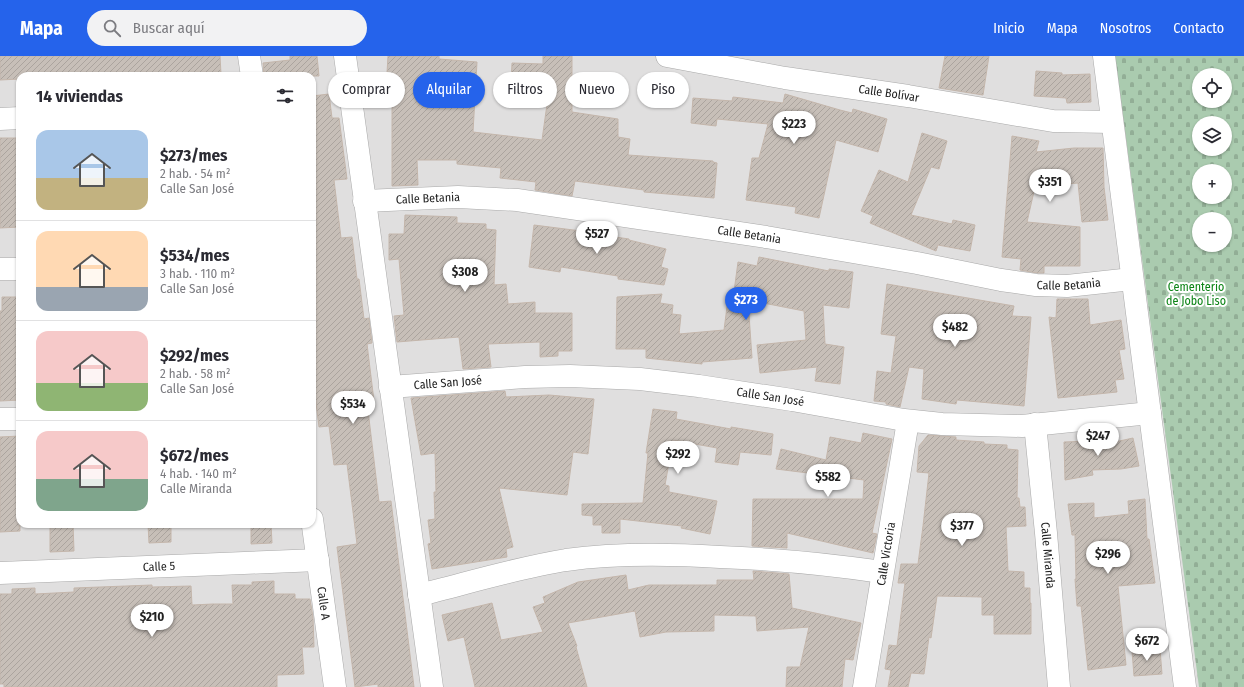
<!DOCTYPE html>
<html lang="es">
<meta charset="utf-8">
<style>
body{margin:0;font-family:"Fira Sans Condensed",sans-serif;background:#f2f2f3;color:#2b2b33;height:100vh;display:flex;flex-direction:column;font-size:15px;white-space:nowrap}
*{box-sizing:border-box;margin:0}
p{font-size:13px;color:#7c7c81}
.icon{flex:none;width:22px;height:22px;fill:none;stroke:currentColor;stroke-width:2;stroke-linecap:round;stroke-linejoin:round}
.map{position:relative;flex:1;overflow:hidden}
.sheet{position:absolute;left:16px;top:16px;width:300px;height:456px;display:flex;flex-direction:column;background:#fff;border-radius:12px;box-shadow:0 1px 3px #0004}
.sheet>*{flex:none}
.top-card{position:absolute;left:328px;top:16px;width:380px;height:36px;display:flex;gap:8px}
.fabs{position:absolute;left:1192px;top:12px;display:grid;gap:8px}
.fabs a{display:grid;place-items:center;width:40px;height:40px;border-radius:50%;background:#fff;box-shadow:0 1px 3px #0004;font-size:20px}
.price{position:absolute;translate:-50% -34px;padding:0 9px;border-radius:14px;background:#fff;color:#222;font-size:13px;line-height:26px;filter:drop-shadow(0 1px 2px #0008)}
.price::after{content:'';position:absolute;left:50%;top:24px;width:12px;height:9px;margin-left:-6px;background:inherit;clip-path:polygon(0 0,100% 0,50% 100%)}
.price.on{background:#2563eb;color:#fff}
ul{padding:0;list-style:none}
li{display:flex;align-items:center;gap:12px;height:100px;padding:0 20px}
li+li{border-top:1px solid #e1e1e2}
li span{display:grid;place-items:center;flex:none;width:112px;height:80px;border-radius:12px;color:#555}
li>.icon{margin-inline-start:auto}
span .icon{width:48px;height:48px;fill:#fffc;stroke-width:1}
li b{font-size:17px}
h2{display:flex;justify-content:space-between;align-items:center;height:48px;padding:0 20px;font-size:17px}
.pill{padding:0 14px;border-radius:18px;background:#fff;box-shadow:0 1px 3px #0004;font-size:14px;line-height:36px}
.pill.on{background:#2563eb;color:#fff}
header{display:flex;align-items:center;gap:24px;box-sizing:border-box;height:56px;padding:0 20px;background:#2563eb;color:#fff}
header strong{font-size:19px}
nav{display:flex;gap:22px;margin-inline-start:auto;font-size:14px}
.search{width:280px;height:36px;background:#f2f2f3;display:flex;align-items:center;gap:10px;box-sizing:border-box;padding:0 14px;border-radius:22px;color:#7c7c81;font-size:15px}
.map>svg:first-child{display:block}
.residential{fill:#e0dfdf;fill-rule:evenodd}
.cemetery{fill:url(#cemetery-stones);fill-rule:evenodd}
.building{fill:url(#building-hatch);stroke:#c4b6ab}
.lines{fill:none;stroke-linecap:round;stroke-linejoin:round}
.minor-casing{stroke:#a9a9a9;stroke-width:23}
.minor{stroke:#fff;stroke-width:22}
.labels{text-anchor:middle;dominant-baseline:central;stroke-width:4;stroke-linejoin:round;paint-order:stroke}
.street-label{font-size:12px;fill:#222;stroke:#fff}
.park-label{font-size:12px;fill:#0c8416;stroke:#fff}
</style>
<header>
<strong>Mapa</strong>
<div class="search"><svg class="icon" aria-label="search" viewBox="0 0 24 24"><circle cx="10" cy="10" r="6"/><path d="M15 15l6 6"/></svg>Buscar aquí</div>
<nav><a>Inicio</a><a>Mapa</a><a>Nosotros</a><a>Contacto</a></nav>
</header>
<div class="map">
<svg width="1244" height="631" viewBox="0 0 1244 631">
<defs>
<pattern id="cemetery-stones" width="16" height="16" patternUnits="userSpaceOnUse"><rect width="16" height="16" fill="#aacbaf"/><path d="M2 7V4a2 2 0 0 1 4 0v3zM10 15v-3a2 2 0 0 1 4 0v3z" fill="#92ae96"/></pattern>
<pattern id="building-hatch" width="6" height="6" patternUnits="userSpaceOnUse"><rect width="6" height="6" fill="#c7bfb8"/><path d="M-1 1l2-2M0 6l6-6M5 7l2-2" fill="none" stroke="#aba49e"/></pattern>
</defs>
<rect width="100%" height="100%" fill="#f2efe9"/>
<!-- residential -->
<path class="residential" d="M0 0H1244V631H0ZM1199 19H1225V45H1199ZM20 20H312V468H20ZM1199 67H1225V93H1199ZM1199 115H1225V141H1199ZM1199 163H1225V189H1199Z"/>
<!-- cemetery -->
<path class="cemetery" d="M1115 0H1244V631H1199ZM1199 19H1225V45H1199ZM1199 67H1225V93H1199ZM1199 115H1225V141H1199ZM1199 163H1225V189H1199Z"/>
<!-- building -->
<g class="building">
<path d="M0 0H220L221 18 189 20H20V23L0 24Z"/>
<path d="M290 0H317L319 20H264L263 7 290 4Z"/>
<path d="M388 0H439V3L477 6 473 76 542 84 548 41H543V28L511 27 512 7 543 8V0H572V56L618 63V81L630 83 628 99 713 105V106L717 107 714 142 644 136V134L575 125 572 140 535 134 536 126 500 122 501 112 457 108V104H417L418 129 392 130V50H385Z"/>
<path d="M945 0H989L983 39 939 32Z"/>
<path d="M1036 15 1062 17V19L1090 18 1091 46 1067 47 1066 42 1034 40Z"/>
<path d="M329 38 332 62H339L347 123 334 124 341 182 352 181 357 223H359L364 263 369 262 372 287 367 288 374 345 367 346 379 446 391 445 414 631H378V628L355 631 337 491 357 488 347 408 334 409 329 370 319 371 314 331H312V40Z"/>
<path d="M785 38 840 54 852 57 853 53 887 63 878 96 836 84 819 162 795 157 796 151 746 144 752 102H759L768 68 717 63 716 70 691 67 693 42 732 45 733 41 783 47Z"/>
<path d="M922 77 947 85 939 113 931 111 911 159 952 168 953 164 975 169 970 195 938 189 936 195 870 167 873 160 861 155 879 114 908 126Z"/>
<path d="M1012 80 1039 85 1036 96 1074 92H1103L1104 131 1108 164 1082 166 1078 127 1035 131 1027 166 1080 171V210H1044V217H1037L1020 214 1021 203 1002 201Z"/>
<path d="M0 82H17L18 102H20V171L0 172Z"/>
<path d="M405 159 457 161V167L486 168V173L496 174 494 229 506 228 508 248 535 246V257H572V295H558V300L540 301V286L488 288 491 311 463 313 459 281 397 286 394 260 404 259 399 203 389 204V178H404Z"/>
<path d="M534 169 589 176V177L629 183V184L666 193 661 211 668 213 664 229 618 223V220L561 211 560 216 529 211Z"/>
<path d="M759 201 829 215V213L853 216 849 252 823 249 825 288 844 291 840 328 815 325 817 311 760 317 757 289 806 284 804 255 748 244 752 302 702 306V308L646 302V293H616L617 241 662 238 660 247 673 249 672 258 681 259 679 278 724 274 728 243H733L738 206 757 210Z"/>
<path d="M887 228 1014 250 1012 260 1031 261 1024 350 957 344 956 348 922 343 924 313 909 311 900 351 886 348V346L874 345 877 315 891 317 896 280 881 278Z"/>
<path d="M2 241H20V344L0 345V255H2Z"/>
<path d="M1057 243H1088L1090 269 1121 264 1125 293 1119 294 1124 323 1115 324 1117 336 1058 342 1049 261 1056 262Z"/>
<path d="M505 335 506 341 549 339 594 343 588 398 573 396 567 439 499 432 513 491 506 493 507 501 432 513 428 488 431 487 428 464 435 463 434 436H436L435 397 421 399 411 342Z"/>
<path d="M653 353 677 356 676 363 731 373V371L773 378 771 399 740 396 738 409 715 406 717 392 673 384 665 429 669 430V436L717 445 710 478 681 472 682 470 620 463V477H602V469H593V460L582 459V448L643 447 648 397H646Z"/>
<path d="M863 377 892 383 872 477 877 478 873 497 787 477V492L752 490 753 443H863L864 424 776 413 781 393 826 404 830 381 861 387Z"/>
<path d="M928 379 956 381V384L984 386V388L1007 389V393L1018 394 1017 442H1019L1020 451H1025L1026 470 1006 471 1008 515 1024 516V532H1030V547H1031V578H994V559H982V541L937 540 931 582 929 581 924 618 911 617 908 631H888L891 614 885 613 889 589 897 590 905 527H898L901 508H918L923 470 929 417 917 416 919 390Z"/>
<path d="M20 380V475L0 476V381Z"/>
<path d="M1133 382 1139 410 1121 413 1092 414 1093 419 1065 424 1064 386 1091 385 1092 391Z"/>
<path d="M1145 443 1147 483H1149L1155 527 1118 530 1126 609 1088 614 1081 550H1077L1075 523H1076L1075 479H1072L1068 448 1094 447V462L1129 458 1128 445Z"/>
<path d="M50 468H73L74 495 50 496Z"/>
<path d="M148 468H171V486L149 487Z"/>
<path d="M251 468H271L272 487 251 488Z"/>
<path d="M753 515 789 518 792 552 861 567 853 604 845 603 842 631H786L787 611H800L809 571 757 575 756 560 714 559V575L666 576 640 581 635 555 568 567 577 590 576 591 587 631H475L464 581 448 585 442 559 492 547 501 584 543 576 533 551 545 547 543 541 578 526 626 519 628 534 649 529H717V524H754Z"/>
<path d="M274 525V538H295V543H310L313 561 314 591H302L304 618 277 619V631H4V628H0V538H12V533L35 532V538L74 536V532L152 529V531L191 530 192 549 213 548H233L232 529H252V526Z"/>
<path d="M1160 593 1162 618 1134 620 1132 595Z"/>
</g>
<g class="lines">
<defs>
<g id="minor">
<path d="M249 0 252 20"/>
<path d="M345 0 432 631"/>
<path id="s1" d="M667 0 785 22 908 40 1053 65 1112 66"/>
<path d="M1104 0 1185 631"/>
<path d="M0 63 20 62"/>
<path id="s2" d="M364 145 458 141 517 144 766 181 917 207 1001 224 1036 229 1067 230 1132 223"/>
<path d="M0 213H20"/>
<path id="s3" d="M390 331 525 321 570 320 640 323 699 330 792 344 904 364 942 368 1022 370 1150 357"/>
<path d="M0 363H20"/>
<path id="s4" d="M1035 368 1046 477 1059 631"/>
<path id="s5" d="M312 463 335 631"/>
<path id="s6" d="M0 517 318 504"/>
<path d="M419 539C468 527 516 512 566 504 617 497 669 498 720 501 774 503 828 508 882 516"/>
<path id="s7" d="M864 631 908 365"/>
</g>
</defs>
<!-- minor casing -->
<use href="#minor" class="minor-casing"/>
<!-- minor -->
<use href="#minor" class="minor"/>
</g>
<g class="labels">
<!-- street labels -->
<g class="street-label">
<text stroke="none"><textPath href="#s1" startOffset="225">Calle Bolívar</textPath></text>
<text stroke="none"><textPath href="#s2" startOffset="64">Calle Betania</textPath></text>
<text stroke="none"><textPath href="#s2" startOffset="388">Calle Betania</textPath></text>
<text stroke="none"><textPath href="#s2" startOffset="712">Calle Betania</textPath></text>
<text stroke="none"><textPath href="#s3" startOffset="58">Calle San José</textPath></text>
<text stroke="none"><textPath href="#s3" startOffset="382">Calle San José</textPath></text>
<text stroke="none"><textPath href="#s7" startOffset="135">Calle Victoria</textPath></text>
<text stroke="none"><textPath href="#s4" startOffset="132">Calle Miranda</textPath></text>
<text stroke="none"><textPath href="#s6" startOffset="159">Calle 5</textPath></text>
<text stroke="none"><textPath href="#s5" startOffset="85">Calle A</textPath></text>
</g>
<!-- park labels -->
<g class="park-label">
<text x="1196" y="231">Cementerio<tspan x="1196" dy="14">de Jobo Liso</tspan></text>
</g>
</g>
</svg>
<div class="fabs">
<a><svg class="icon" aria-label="locate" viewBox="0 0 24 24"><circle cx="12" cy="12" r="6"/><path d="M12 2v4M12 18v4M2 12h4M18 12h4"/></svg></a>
<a><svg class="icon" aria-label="layers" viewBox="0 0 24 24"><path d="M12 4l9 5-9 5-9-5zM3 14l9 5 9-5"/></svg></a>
<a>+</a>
<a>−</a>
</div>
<b class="price" style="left:794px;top:89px">$223</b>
<b class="price" style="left:1050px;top:147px">$351</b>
<b class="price" style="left:597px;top:199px">$527</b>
<b class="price" style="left:465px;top:237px">$308</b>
<b class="price on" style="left:746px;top:265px">$273</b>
<b class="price" style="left:955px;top:292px">$482</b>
<b class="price" style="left:353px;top:369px">$534</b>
<b class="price" style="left:1098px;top:401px">$247</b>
<b class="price" style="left:678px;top:419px">$292</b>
<b class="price" style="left:828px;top:442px">$582</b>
<b class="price" style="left:962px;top:491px">$377</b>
<b class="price" style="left:1108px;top:519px">$296</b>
<b class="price" style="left:152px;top:582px">$210</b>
<b class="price" style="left:1147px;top:606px">$672</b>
<div class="top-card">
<a class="pill">Comprar</a>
<a class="pill on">Alquilar</a>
<a class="pill">Filtros</a>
<a class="pill">Nuevo</a>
<a class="pill">Piso</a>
</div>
<section class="sheet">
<h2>14 viviendas<svg class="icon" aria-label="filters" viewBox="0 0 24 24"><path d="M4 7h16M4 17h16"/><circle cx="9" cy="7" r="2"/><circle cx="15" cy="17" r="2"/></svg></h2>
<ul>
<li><span style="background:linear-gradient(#a9c7e8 60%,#c2b280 0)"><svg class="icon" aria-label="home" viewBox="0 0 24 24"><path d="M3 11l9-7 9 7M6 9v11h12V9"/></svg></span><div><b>$273/mes</b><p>2 hab. · 54 m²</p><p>Calle San José</p></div></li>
<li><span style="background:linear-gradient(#ffd9b3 70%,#9aa5b1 0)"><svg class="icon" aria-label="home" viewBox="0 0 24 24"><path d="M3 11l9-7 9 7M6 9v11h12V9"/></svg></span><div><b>$534/mes</b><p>3 hab. · 110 m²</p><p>Calle San José</p></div></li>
<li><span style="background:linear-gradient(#f6c9c9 65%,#8fb573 0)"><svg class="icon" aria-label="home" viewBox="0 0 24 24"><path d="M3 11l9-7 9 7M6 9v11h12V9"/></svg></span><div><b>$292/mes</b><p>2 hab. · 58 m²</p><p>Calle San José</p></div></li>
<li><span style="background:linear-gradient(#f6c9c9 60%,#7fa58c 0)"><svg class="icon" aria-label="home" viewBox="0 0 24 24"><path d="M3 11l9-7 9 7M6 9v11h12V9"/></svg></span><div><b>$672/mes</b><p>4 hab. · 140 m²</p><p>Calle Miranda</p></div></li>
</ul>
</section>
</div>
